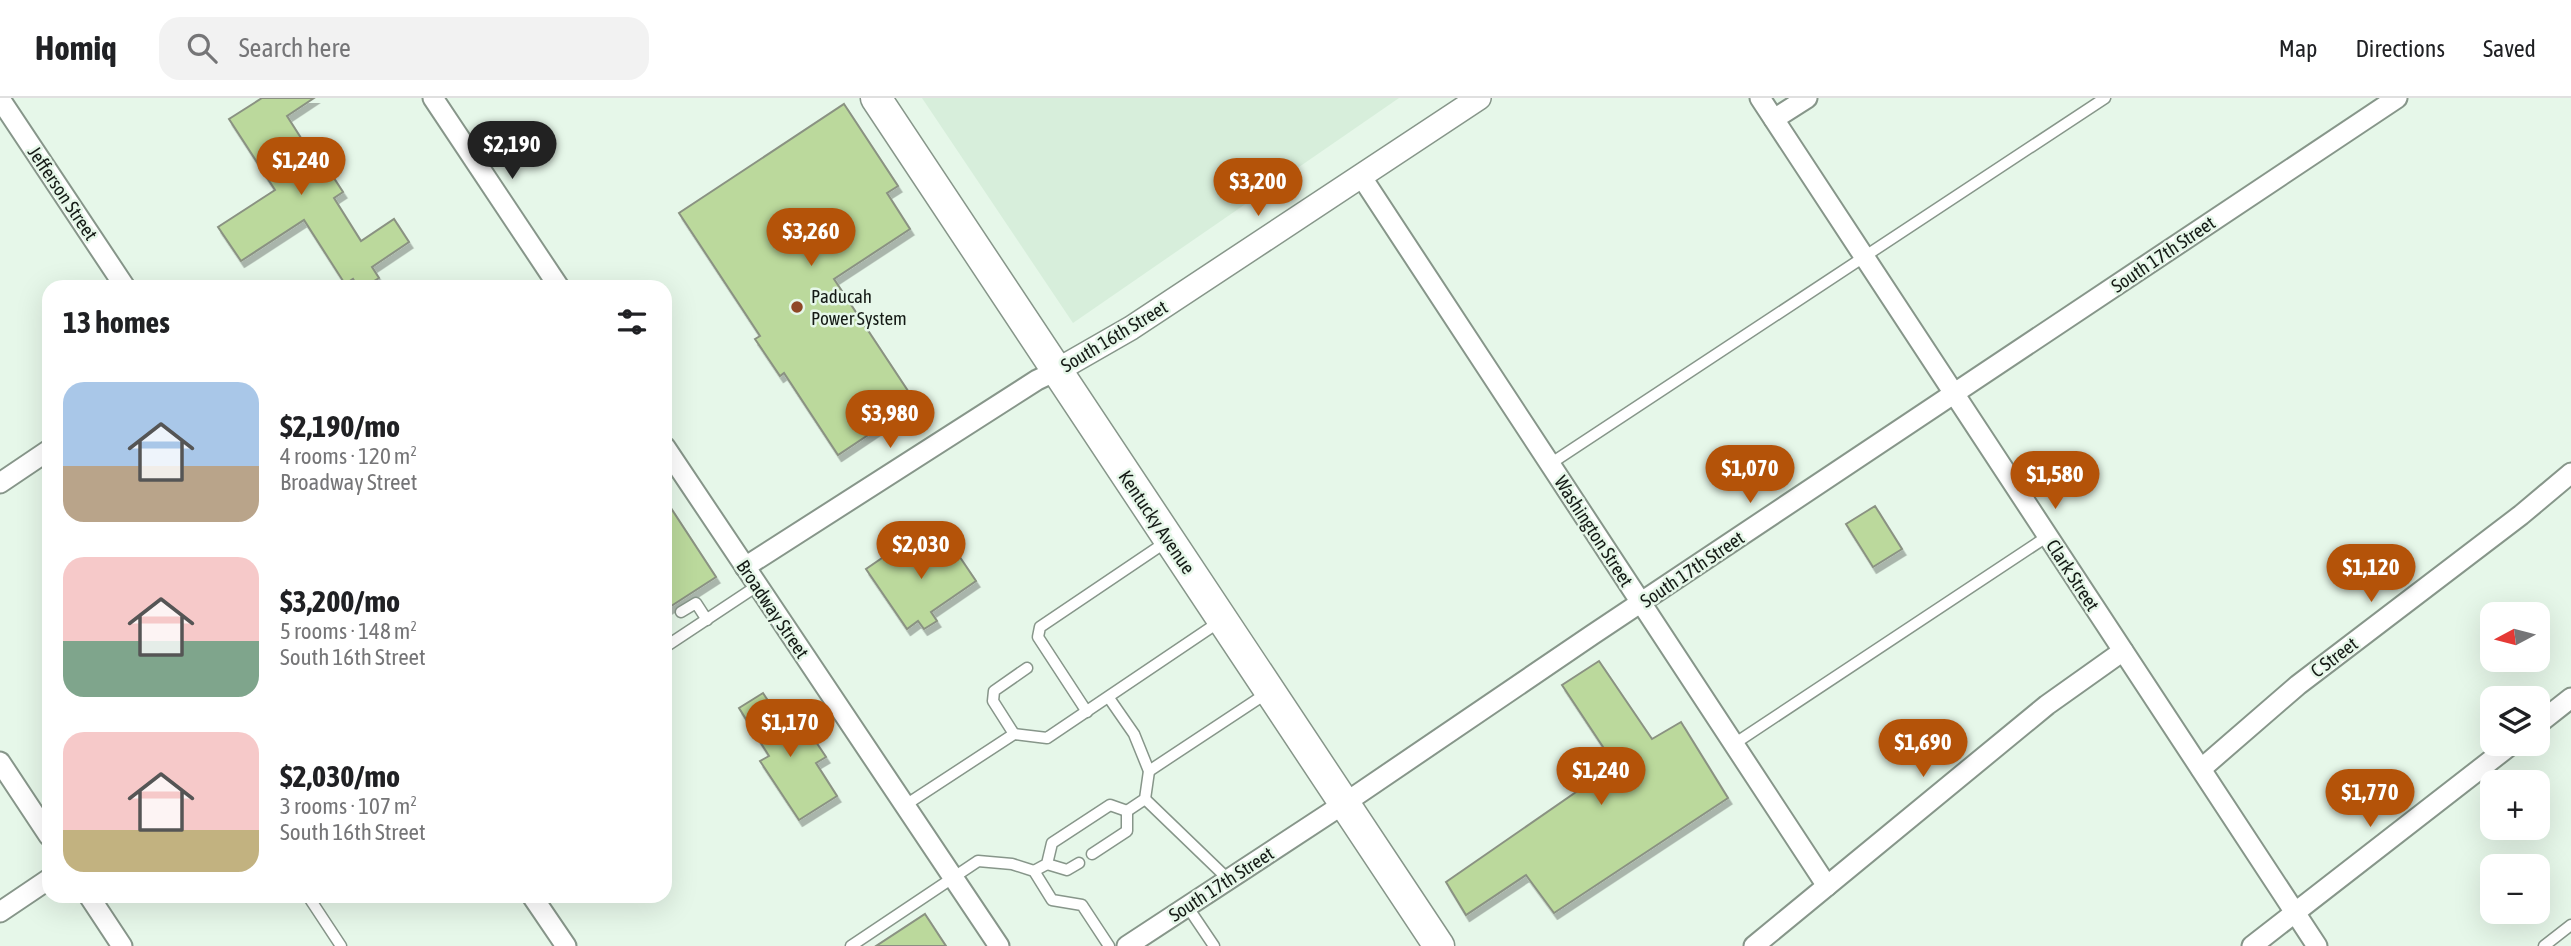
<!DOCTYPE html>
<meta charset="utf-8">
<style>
body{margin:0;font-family:"Asap Condensed",sans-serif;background:#f2f2f2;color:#202124;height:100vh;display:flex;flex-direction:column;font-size:26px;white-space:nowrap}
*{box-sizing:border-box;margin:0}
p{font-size:23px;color:#757577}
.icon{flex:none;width:38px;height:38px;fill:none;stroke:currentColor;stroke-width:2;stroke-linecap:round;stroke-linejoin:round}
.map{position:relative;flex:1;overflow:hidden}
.panel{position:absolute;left:42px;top:182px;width:630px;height:623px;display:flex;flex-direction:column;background:#fff;border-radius:21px;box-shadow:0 7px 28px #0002}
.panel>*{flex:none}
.needle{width:46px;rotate:263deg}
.controls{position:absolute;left:2480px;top:504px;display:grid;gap:14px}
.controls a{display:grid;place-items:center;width:70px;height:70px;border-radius:14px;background:#fff;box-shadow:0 7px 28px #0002;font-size:35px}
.price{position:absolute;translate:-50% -60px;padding:0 16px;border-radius:24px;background:#b45309;color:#fff;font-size:23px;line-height:46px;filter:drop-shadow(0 2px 4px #0008)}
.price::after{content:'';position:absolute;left:50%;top:42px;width:21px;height:16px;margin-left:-10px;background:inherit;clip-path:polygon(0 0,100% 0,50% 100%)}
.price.current{background:#222;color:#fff}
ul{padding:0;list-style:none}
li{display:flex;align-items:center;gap:21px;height:175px;padding:0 21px}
li span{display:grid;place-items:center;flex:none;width:196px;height:140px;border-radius:21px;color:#555}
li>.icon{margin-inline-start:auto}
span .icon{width:84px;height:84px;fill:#fffc;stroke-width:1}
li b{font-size:30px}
h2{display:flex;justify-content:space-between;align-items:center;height:84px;padding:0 21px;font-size:30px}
header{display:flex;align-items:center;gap:42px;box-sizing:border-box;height:98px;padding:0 35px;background:#fff;border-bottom:2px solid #e0e0e0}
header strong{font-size:33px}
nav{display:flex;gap:38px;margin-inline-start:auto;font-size:24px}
.search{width:490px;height:63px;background:#f2f2f2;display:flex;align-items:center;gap:18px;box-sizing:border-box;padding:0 24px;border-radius:21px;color:#757577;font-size:26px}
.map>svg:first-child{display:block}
.built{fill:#d7eedb}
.building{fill:#bbd99c;stroke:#8a9282;stroke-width:2;filter:url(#shadow)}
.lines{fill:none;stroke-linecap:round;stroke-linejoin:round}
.service-casing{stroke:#87968a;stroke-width:13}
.minor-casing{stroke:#87968a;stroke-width:23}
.tertiary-casing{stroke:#87968a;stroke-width:26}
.primary-casing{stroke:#87968a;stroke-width:33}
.service{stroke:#fff;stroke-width:10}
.minor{stroke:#fff;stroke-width:19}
.tertiary{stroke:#fff;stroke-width:23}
.primary{stroke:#fff;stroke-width:30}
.poi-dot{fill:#8f4825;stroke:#e6f7e9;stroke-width:2.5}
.labels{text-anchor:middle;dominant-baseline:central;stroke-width:5;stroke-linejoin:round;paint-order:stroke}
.street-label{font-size:19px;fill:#151b16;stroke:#e6f7e9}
.poi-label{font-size:19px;fill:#151b16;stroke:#e6f7e9;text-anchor:start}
</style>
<header>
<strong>Homiq</strong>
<div class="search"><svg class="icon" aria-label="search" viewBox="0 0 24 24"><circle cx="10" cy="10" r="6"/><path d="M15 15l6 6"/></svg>Search here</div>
<nav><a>Map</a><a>Directions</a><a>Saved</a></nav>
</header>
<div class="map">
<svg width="2571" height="848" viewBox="0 0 2571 848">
<defs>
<filter id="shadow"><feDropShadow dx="3.5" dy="6" stdDeviation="0" flood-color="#0004"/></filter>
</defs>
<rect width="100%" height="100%" fill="#e6f7e9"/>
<!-- built -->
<path class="built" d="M922 0H1399L1073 225Z"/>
<!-- building -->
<g class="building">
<path d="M262 0H314L287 18 308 51 313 48 343 94 334 100 361 143 394 121 409 144 372 169 379 180 364 189H358L353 181 345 186 304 122 241 163 218 129 275 92 229 21Z"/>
<path d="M844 6 898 88 887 95 910 131 834 181 916 305 838 357 784 275 780 278 755 241 760 238 679 115Z"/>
<path d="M665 401 716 479 665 512Z"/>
<path d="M1875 408 1902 451 1873 469 1846 426Z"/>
<path d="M947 440 976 483 931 514 937 523 924 531 918 523 907 531 866 471 904 445 915 462Z"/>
<path d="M1599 563 1652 641 1681 624 1728 700 1554 815 1526 777 1466 817 1446 784 1615 667 1562 587Z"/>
<path d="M763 595 789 635 802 627 810 639 812 638 826 659 816 665 837 698 799 722 760 663 769 658 739 610Z"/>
<path d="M925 816 946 848H876Z"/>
</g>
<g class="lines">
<defs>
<g id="service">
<path d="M1550 366 2105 0"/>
<path d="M681 514 696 505 707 522"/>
<path d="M665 549 757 488"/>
<path d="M1109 600 1134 636 1149 673 1145 701 1127 713"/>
<path d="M1087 614 1038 539 1040 529 1166 444"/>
<path d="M1014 636 993 603 994 593 1027 570"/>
<path d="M1734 646 2048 438"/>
<path d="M1149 673 1267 595"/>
<path d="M1145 701 1228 781"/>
<path d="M904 708 1014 636 1047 640 1219 524"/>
<path d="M1092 756 1127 733V713"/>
<path d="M1047 766 1067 772 1079 765"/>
<path d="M1034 773 1047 766 1052 745 1110 707 1127 713"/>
<path d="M308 798 341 848"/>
<path d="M1187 808 1214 848"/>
<path d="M851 848 978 763 1012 766 1034 773 1052 802 1082 807 1109 848"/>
<path d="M2544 848 2571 827"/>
</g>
<g id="minor">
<path d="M433 0 559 189"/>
<path d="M1760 0 2317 848"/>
<path d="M0 1 125 189"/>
<path d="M1774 21 1807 0"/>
<path d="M1361 78 1827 788"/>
<path d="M665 349 999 848"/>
<path d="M0 385 49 352"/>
<path d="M745 469 1037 282 1056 273"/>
<path d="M2538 626 2571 600"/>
<path d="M0 664 49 738"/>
<path d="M2201 671 2298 587 2521 417 2571 375"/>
<path d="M89 798 122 848"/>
<path d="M532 798 566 848"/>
<path d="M0 814 49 781"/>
<path d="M1127 848 1345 705 1592 537 2397 0"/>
<path d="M1754 848 2047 607 2123 553"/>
<path d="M2252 848 2512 646"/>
</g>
<path id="tertiary" d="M1056 273 1131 230 1479 0"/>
<path id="primary" d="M876 0 1439 848"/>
</defs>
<!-- service casing -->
<use href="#service" class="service-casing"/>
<!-- minor casing -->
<use href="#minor" class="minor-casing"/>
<!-- tertiary casing -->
<use href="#tertiary" class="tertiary-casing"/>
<!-- primary casing -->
<use href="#primary" class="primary-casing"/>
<!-- service -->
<use href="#service" class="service"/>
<!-- minor -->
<use href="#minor" class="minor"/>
<!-- tertiary -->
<use href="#tertiary" class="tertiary"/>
<!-- primary -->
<use href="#primary" class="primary"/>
</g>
<!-- markers -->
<circle class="poi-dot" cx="797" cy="209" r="7"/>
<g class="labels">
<!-- street labels -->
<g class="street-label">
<text transform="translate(63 95) rotate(56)">Jefferson Street</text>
<text transform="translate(2163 156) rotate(-34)">South 17th Street</text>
<text transform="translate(1114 238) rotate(-31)">South 16th Street</text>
<text transform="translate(1157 424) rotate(56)">Kentucky Avenue</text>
<text transform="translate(1594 433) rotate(57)">Washington Street</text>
<text transform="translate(1692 471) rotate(-34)">South 17th Street</text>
<text transform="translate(2073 477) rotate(57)">Clark Street</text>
<text transform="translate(773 511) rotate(56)">Broadway Street</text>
<text transform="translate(2334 559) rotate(-37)">C Street</text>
<text transform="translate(1221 786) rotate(-33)">South 17th Street</text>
</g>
<!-- poi labels -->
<g class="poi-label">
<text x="811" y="198">Paducah<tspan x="811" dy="22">Power System</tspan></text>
</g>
</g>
</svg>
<div class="controls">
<a><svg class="needle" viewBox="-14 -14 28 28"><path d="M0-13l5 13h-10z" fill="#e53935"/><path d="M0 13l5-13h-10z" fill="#757577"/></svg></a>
<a><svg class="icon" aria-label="layers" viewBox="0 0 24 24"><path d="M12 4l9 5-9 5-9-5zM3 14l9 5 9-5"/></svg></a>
<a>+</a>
<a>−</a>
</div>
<b class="price current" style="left:512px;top:83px">$2,190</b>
<b class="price" style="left:301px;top:99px">$1,240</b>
<b class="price" style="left:1258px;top:120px">$3,200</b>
<b class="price" style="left:811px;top:170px">$3,260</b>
<b class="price" style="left:890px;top:352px">$3,980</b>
<b class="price" style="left:1750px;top:407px">$1,070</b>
<b class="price" style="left:2055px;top:413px">$1,580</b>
<b class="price" style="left:921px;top:483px">$2,030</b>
<b class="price" style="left:2371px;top:506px">$1,120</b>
<b class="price" style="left:790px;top:661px">$1,170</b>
<b class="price" style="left:1923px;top:681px">$1,690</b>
<b class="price" style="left:1601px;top:709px">$1,240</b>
<b class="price" style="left:2370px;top:731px">$1,770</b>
<section class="panel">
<h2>13 homes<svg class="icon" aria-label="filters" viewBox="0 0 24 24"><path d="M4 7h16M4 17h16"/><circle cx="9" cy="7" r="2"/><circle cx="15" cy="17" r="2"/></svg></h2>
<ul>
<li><span style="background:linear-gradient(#a9c7e8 60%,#b9a48a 0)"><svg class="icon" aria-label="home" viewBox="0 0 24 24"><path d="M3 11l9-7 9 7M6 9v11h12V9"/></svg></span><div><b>$2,190/mo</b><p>4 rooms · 120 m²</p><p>Broadway Street</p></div></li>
<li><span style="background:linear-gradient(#f6c9c9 60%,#7fa58c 0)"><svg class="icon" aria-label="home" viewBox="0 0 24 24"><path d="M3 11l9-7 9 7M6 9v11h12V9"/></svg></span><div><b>$3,200/mo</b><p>5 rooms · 148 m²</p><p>South 16th Street</p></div></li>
<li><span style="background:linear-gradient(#f6c9c9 70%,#c2b280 0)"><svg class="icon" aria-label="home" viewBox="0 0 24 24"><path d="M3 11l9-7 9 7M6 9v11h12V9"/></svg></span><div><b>$2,030/mo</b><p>3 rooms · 107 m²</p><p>South 16th Street</p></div></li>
</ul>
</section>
</div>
